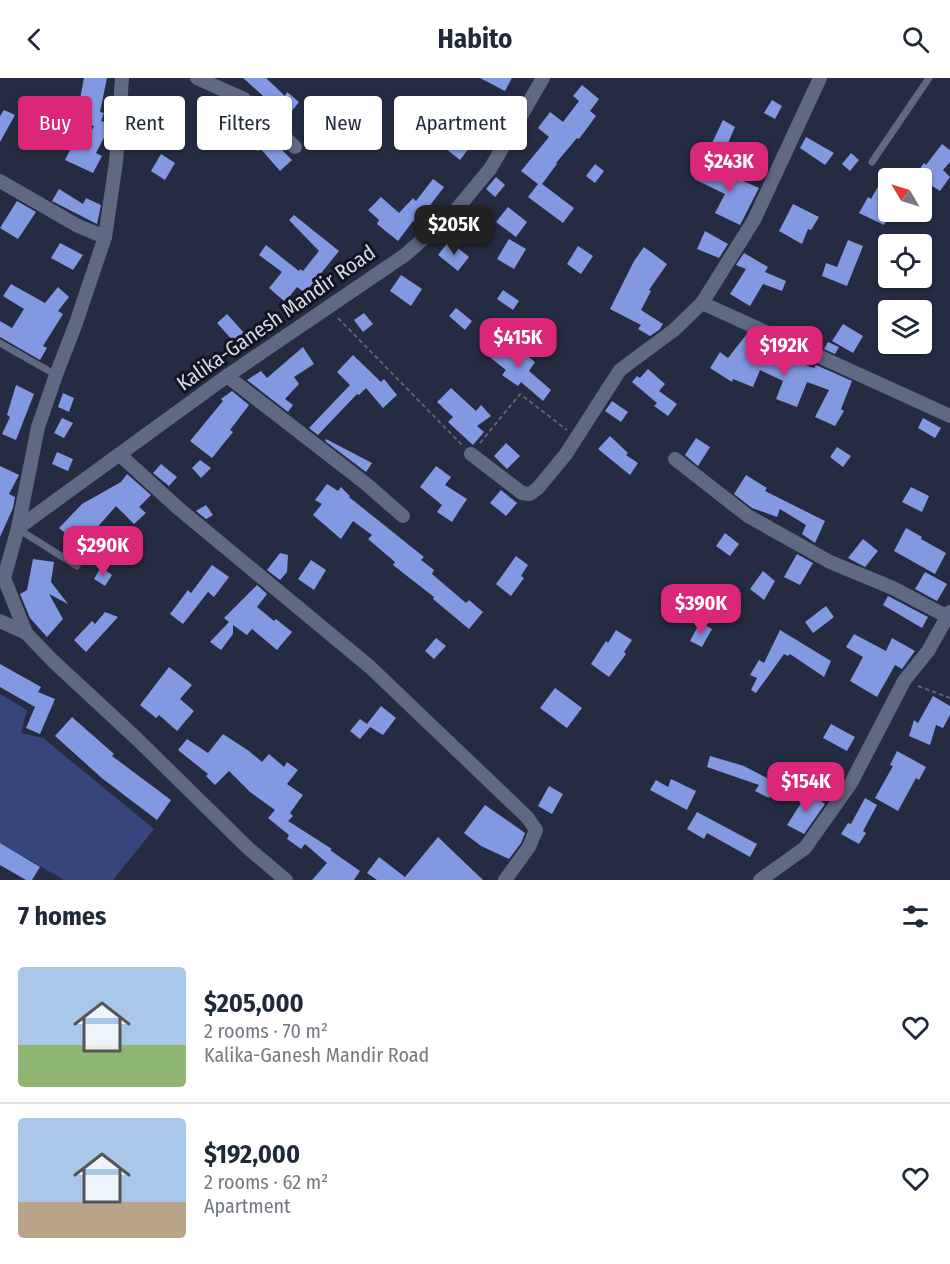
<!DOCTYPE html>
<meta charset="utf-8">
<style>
body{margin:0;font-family:"Fira Sans Condensed",sans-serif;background:#f2f2f3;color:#1f2937;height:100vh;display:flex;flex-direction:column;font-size:22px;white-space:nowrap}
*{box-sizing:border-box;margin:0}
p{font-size:20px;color:#747a83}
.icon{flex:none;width:33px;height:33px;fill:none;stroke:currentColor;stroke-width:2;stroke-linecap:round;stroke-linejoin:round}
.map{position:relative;height:802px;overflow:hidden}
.details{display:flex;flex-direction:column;background:#fff;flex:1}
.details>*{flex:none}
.banner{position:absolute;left:18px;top:18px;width:600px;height:54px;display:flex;gap:12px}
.needle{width:39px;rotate:308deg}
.controls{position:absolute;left:878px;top:90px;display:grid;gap:12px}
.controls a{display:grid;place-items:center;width:54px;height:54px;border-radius:6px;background:#fff;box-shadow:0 2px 4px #0004;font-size:30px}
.price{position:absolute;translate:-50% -51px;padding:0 14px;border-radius:12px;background:#db2777;color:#fff;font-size:20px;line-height:39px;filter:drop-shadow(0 2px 3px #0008)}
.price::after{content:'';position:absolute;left:50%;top:36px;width:18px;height:14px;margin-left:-9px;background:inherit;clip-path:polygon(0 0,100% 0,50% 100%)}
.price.current{background:#222;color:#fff}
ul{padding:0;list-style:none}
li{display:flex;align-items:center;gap:18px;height:150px;padding:0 18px}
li+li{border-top:2px solid #e0e1e3}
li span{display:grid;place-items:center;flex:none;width:168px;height:120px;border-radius:6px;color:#555}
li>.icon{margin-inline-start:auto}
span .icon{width:72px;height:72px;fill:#fffc;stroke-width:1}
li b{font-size:26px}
h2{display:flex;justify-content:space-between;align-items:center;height:72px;padding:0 18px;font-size:26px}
.pill{padding:0 21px;border-radius:6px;background:#fff;box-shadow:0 2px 4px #0004;font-size:21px;line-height:54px}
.pill.current{background:#db2777;color:#fff}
header{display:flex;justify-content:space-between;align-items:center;height:78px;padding:0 18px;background:#fff;font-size:27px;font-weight:700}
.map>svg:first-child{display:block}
.green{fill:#37457d}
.building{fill:#8298e1}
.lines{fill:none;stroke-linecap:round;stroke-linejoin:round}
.path{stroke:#5e6478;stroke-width:2;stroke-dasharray:4.5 3;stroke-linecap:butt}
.lane{stroke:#606982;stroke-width:7}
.street{stroke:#606982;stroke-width:14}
.labels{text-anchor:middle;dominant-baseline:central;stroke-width:6;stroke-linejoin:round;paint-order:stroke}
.street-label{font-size:21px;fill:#d5dae8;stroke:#12151f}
</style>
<header><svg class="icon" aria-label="back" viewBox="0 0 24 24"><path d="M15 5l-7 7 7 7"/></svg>Habito<svg class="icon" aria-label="search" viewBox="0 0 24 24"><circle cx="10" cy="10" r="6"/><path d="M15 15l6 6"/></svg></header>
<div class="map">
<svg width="950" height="802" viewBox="0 0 950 802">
<rect width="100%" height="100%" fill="#252c42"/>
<!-- green -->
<path class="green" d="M0 616 27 632 21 655 43 660 154 751 113 802H64L0 765Z"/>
<!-- building -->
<g class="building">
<path d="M84 0H107L100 34 104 35 101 43 110 46 109 50 96 75 102 78 93 95 65 82 74 64 84 68 94 48 63 38 66 23 79 26Z"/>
<path d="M243 0H266L285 18 287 14 299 24 287 39Z"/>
<path d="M480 0H512L505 13Z"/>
<path d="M582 7 599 21 590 33 596 38 579 61 577 60 556 85 557 86 542 106 574 130 563 145 528 119 538 106 521 93 549 59 538 50 550 34 563 44 579 23 573 18Z"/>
<path d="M154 18 181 35 175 45 148 28Z"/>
<path d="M352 19 365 31 337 62 324 51Z"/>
<path d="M458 21 494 51 481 65 476 61 460 82 445 70 462 50 446 36Z"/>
<path d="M772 22 782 28 775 41 764 35Z"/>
<path d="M221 26 242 44 248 38 292 82 280 93 260 70 258 73 246 63 244 65 226 48 225 50 210 38Z"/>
<path d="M4 32 15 37 0 64V38Z"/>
<path d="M723 42 735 49 725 72 712 65Z"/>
<path d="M41 49 52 54 44 70 33 64Z"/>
<path d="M806 59 834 75 825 87 800 70Z"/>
<path d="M942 66 950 72V84L943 92 950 99 940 113 915 97 924 85 926 87Z"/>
<path d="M851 75 859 82 850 93 842 86Z"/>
<path d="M161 76 175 85 165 102 151 93Z"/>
<path d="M702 85 759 110 740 147 715 135 725 116 694 101Z"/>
<path d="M595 86 604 93 595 105 586 98Z"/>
<path d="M888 91V139L884 147 859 135 868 119 871 121Z"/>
<path d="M496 99 505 107 495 119 486 111Z"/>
<path d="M433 101 444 109 416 146 413 143 398 163 377 146 379 142 368 132 381 119 399 135 413 120 416 123Z"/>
<path d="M59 111 83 126 86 120 101 127 97 146 52 123Z"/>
<path d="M17 123 36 134 18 161 0 150Z"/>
<path d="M793 126 819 139 811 152 808 151 802 166 779 153Z"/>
<path d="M508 129 527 144 516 159 496 144Z"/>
<path d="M294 137 339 173 305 215 297 209 285 224 269 210 282 194 259 177 266 167 299 193 300 191 303 193 319 173 289 142Z"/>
<path d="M705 153 728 166 719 180 697 171Z"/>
<path d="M509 161 526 171 514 191 497 181Z"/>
<path d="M848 162 863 168 847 208 822 198 826 185 837 189Z"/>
<path d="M449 163 469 179 458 193 438 177Z"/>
<path d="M60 165 83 177 73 192 51 180Z"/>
<path d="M578 168 593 178 581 196 567 186Z"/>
<path d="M644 169 667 186 649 212 651 213 641 232 663 246 659 252 650 258 638 251 641 247 610 231 634 183Z"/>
<path d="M744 175 768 189 765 194 786 203 782 213 763 206 750 228 730 216 746 191 736 187Z"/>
<path d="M401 197 422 211 411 228 390 213Z"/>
<path d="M11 206 45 225 58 209 69 219 58 233 63 236 43 268 47 270 40 282 0 259V243L12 250 24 231 3 218Z"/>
<path d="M503 212 519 223 513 232 497 221Z"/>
<path d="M456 230 472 243 465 252 449 238Z"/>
<path d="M364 235 373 246 363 254 354 242Z"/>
<path d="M227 236 245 256 235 265 217 245Z"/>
<path d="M843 246 863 258 853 275 832 263Z"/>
<path d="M746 257 763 270 765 267 784 277 783 279 814 290 816 287 852 303 841 331 844 333 835 348 815 339 829 312 807 304 797 329 776 321 783 303 760 292 753 309 733 301 732 304 710 290 720 274 728 280Z"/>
<path d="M498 262 517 276 520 272 535 284 529 293 551 312 543 323 521 304 518 308 502 297 506 292 487 277Z"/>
<path d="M828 264 839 269 835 276 824 271Z"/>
<path d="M303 269 314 286 294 299 299 306 285 321 293 327 288 334 247 302 261 293 267 300Z"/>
<path d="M353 277 381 304 384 301 397 317 383 330 366 310 359 317 357 316 318 357 309 350 350 307 337 294Z"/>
<path d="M648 291 665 306 659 313 677 326 668 338 654 328 657 325 632 304 637 298 640 300Z"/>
<path d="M16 307 34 316 16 362 2 356 10 339 7 337Z"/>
<path d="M451 310 476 333 481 327 491 338 477 348 484 354 473 367 448 344 453 339 437 324Z"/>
<path d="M232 313 249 327 230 352 233 354 212 380 190 363 223 323 221 321Z"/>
<path d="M63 315 74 320 69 334 58 329Z"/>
<path d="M612 323 628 334 621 344 605 333Z"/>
<path d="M62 340 73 345 64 360 54 355Z"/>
<path d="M923 340 941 350 935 360 918 350Z"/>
<path d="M610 358 628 375 626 377 638 385 630 397 598 371Z"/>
<path d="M696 360 710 369 698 388 685 377Z"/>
<path d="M326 361 372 385 366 394 325 363Z"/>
<path d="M506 365 520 378 507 391 494 378Z"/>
<path d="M837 369 851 378 843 389 830 379Z"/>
<path d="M57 374 73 381 68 393 52 386Z"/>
<path d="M200 382 211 390 201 400 192 390Z"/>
<path d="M161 386 177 399 169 408 153 395Z"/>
<path d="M0 388 19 397 9 416 15 419 13 430 0 459Z"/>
<path d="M436 388 451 399 445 407 467 421 452 444 437 434 442 427 420 409Z"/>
<path d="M127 396 151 417 139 429 146 435 134 446 116 428 81 468 59 450 82 426 121 404Z"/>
<path d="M746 397 767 410 765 413 825 443 815 465 802 456 806 447 780 431 777 439 752 430 734 416Z"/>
<path d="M327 406 338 413 341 409 350 418 349 419 424 479 421 482 434 492 432 496 466 525 469 522 483 534 469 551 433 521 434 519 393 487 395 484 368 461 372 457 353 443 341 461 313 437 322 426 315 422Z"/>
<path d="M911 409 929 418 922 434 902 424Z"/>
<path d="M501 412 517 425 506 438 490 425Z"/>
<path d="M206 427 213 437 206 441 196 433Z"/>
<path d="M906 450 922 459 921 461 946 475 935 496 894 473Z"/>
<path d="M725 455 739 466 730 478 716 468Z"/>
<path d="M863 461 878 473 865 489 848 480Z"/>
<path d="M280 475 288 477 287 494 280 502 267 492Z"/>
<path d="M797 476 813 485 800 507 784 499Z"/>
<path d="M516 478 528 487 521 498 524 500 511 518 496 506Z"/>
<path d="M33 481 54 484 51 504 68 526 49 516 63 541 47 559 30 540 20 516 27 512Z"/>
<path d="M311 482 326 492 314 512 298 501Z"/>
<path d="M212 487 229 499 214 519 208 514 183 546 170 536 188 512 191 515Z"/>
<path d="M101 489 112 497 105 508 94 501Z"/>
<path d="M763 493 775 503 764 522 750 511Z"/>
<path d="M925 494 947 506 937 523 915 511Z"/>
<path d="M257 507 267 516 257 529 274 543 276 541 292 554 277 572 252 551 247 557 233 547V556L221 572 210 564 229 544 224 540Z"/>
<path d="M888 518 928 539 922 550 883 527Z"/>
<path d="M826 528 834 539 813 555 805 544Z"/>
<path d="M105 534 118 539 86 574 74 562 92 543 95 546Z"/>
<path d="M700 544 712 551 702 569 690 563Z"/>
<path d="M616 552 632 562 624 574 626 576 609 599 591 586 606 563 608 565Z"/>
<path d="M780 552 831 583 824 599 790 576 788 578 784 576 756 615 751 612 757 600 750 597 759 582 764 585Z"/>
<path d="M854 556 886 573 892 560 915 573 902 591 895 587 877 619 850 603 863 579 846 569Z"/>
<path d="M436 560 446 568 434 581 425 573Z"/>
<path d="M0 586 41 609 38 614 55 621 40 656 26 650 35 629 0 609Z"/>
<path d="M169 589 192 607 180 621 194 633 177 653 159 637 156 640 140 627Z"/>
<path d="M555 610 582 630 567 650 540 630Z"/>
<path d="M933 618 950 628V637L943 650 936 647 930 667 909 658 914 642 918 645Z"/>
<path d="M381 628 396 640 383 657 370 649 360 661 350 653 360 641 367 646Z"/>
<path d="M72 639 114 676 112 678 171 722 157 742 103 701 55 658Z"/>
<path d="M831 646 855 659 847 673 823 660Z"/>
<path d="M223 656 249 673 262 684 269 676 284 689 287 684 298 692 287 706 303 717 290 735 293 738 288 743 332 771 330 772 360 793 354 802H312L327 785 305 766 301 771 287 761 289 757 268 740 275 732 250 714 229 693 215 707 206 698 208 696 178 672 187 661 208 675Z"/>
<path d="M897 673 926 689 919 702 916 700 898 733 875 720 893 688 890 687Z"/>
<path d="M710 678 744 688 782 708 779 714 773 712 769 720 755 713 759 707 707 689Z"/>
<path d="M671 701 696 713 687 732 650 712 656 702 668 709Z"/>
<path d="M549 708 563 716 552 736 538 728Z"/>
<path d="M808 714 825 726 804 756 787 747Z"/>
<path d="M865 720 877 727 863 753 866 755 859 766 841 756 848 745 851 746Z"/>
<path d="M485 727 525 755 521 765 509 781 481 768 464 755Z"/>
<path d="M697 734 757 766 750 779 707 755 704 761 687 751Z"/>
<path d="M438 759 483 802H377L367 795 379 779 405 799Z"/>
<path d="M0 765 40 789 32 802H26L0 787Z"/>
</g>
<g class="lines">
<!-- path -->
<g class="path">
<path d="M338 240 462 367"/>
<path d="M480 365 520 316 567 352"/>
<path d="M918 608 950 620"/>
</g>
<!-- lane -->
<g class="lane">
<path d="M872 84 929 0"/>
<path d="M0 265 56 297"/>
<path d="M18 451 77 488"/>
</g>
<!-- street -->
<g class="street">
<path d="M122 0 116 84 105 159 76 245 56 297 38 349 18 450 4 500 26 555 53 583 136 660 249 771 286 802"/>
<path d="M197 0 244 21 295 69"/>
<path d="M0 103 78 148 105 159"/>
<path d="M702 225 950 338"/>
<path d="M227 298 365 405 403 438"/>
<path d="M471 376 522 415 530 416 538 410 566 376 620 292 674 252 702 225 754 142 820 0"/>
<path d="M120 377 178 430 370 589 527 739 536 752 529 769 505 802"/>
<path d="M675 381 748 438 830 484 893 510 948 539"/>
<path d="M18 450 227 298 405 177 455 133 490 91 543 0"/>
<path d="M0 543 26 555"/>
<path d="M760 802 805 770 851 705 904 603 928 573 950 534"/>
</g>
</g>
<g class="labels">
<!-- street labels -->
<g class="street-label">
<text transform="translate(276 240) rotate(-35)">Kalika-Ganesh Mandir Road</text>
</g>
</g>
</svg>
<div class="controls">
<a><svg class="needle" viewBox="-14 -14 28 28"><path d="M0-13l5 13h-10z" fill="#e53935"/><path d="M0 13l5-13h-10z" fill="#747a83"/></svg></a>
<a><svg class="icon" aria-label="locate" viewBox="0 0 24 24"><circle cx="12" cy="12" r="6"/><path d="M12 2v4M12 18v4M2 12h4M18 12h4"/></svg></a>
<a><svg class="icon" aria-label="layers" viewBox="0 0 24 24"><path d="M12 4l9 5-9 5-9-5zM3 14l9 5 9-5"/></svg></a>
</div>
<b class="price" style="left:729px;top:115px">$243K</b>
<b class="price current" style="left:454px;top:178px">$205K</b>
<b class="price" style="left:518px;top:291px">$415K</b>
<b class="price" style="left:784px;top:299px">$192K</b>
<b class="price" style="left:103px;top:499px">$290K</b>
<b class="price" style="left:701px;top:557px">$390K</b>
<b class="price" style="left:806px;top:735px">$154K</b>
<div class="banner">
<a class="pill current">Buy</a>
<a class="pill">Rent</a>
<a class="pill">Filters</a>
<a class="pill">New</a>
<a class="pill">Apartment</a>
</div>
</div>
<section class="details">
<h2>7 homes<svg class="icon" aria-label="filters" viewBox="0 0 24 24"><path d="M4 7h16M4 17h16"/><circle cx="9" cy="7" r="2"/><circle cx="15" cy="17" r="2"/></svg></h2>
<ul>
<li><span style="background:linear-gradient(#a9c7e8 65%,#8fb573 0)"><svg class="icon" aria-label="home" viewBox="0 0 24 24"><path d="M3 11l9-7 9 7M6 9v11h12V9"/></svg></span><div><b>$205,000</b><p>2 rooms · 70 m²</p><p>Kalika-Ganesh Mandir Road</p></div><svg class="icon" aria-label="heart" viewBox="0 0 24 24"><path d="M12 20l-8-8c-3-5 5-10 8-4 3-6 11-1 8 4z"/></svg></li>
<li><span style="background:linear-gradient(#a9c7e8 70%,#b9a48a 0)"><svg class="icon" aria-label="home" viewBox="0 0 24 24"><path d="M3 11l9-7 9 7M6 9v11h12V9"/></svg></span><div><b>$192,000</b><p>2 rooms · 62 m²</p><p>Apartment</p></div><svg class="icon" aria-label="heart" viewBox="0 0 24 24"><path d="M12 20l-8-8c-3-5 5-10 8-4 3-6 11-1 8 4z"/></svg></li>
</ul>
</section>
